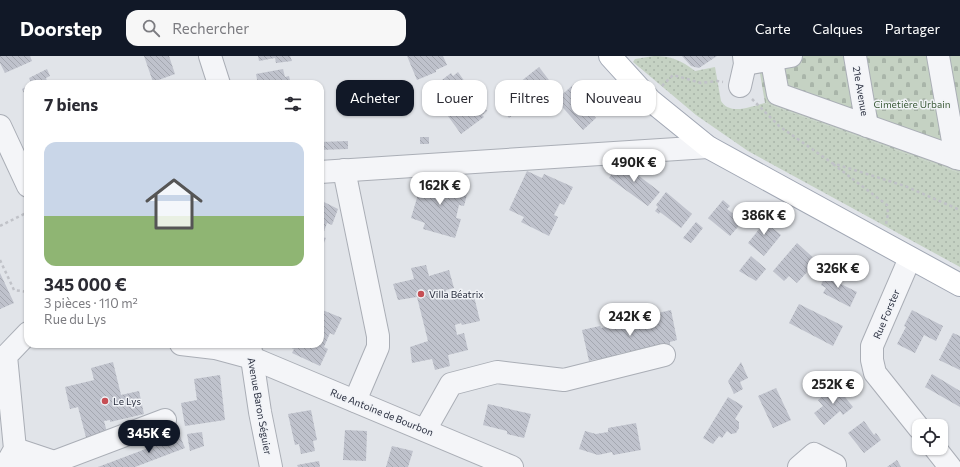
<!DOCTYPE html>
<html lang="fr">
<meta charset="utf-8">
<style>
body{margin:0;font-family:Commissioner,sans-serif;background:#f7f7f7;color:#2b2b33;height:100vh;display:flex;flex-direction:column;font-size:15px;white-space:nowrap}
*{box-sizing:border-box;margin:0}
p{font-size:13px;color:#7c7c81}
.icon{flex:none;width:22px;height:22px;fill:none;stroke:currentColor;stroke-width:2;stroke-linecap:round;stroke-linejoin:round}
.map{position:relative;flex:1;overflow:hidden}
.panel{position:absolute;left:24px;top:24px;width:300px;height:268px;display:flex;flex-direction:column;background:#fff;border-radius:12px;box-shadow:0 1px 3px #0004}
.panel>*{flex:none}
.guide{position:absolute;left:336px;top:24px;width:380px;height:36px;display:flex;gap:8px}
.tools{position:absolute;left:912px;top:363px;display:grid;gap:8px}
.tools a{display:grid;place-items:center;width:36px;height:36px;border-radius:8px;background:#fff;box-shadow:0 1px 3px #0004;font-size:20px}
.price{position:absolute;translate:-50% -34px;padding:0 9px;border-radius:14px;background:#fff;color:#222;font-size:13px;line-height:26px;filter:drop-shadow(0 1px 2px #0008)}
.price::after{content:'';position:absolute;left:50%;top:24px;width:12px;height:9px;margin-left:-6px;background:inherit;clip-path:polygon(0 0,100% 0,50% 100%)}
.price.on{background:#111827;color:#fff}
ul{padding:0;list-style:none}
li{display:grid;align-content:center;gap:8px;height:212px;padding:0 20px}
li span{display:grid;place-items:center;height:124px;border-radius:12px;color:#555}
li>.icon{margin-inline-start:auto}
span .icon{width:72px;height:72px;fill:#fffc;stroke-width:1}
li b{font-size:17px}
h2{display:flex;justify-content:space-between;align-items:center;height:48px;padding:0 20px;font-size:17px}
.tag{padding:0 14px;border-radius:12px;background:#fff;box-shadow:0 1px 3px #0004;font-size:14px;line-height:36px}
.tag.on{background:#111827;color:#fff}
header{display:flex;align-items:center;gap:24px;box-sizing:border-box;height:56px;padding:0 20px;background:#111827;color:#fff}
header strong{font-size:19px}
nav{display:flex;gap:22px;margin-inline-start:auto;font-size:14px}
.search{width:280px;height:36px;background:#f7f7f7;display:flex;align-items:center;gap:10px;box-sizing:border-box;padding:0 14px;border-radius:12px;color:#7c7c81;font-size:15px}
.map>svg:first-child{display:block}
.grass{fill:url(#grass-dots)}
.cemetery{fill:url(#cemetery-stones)}
.building{fill:url(#building-back-hatch)}
.lines{fill:none;stroke-linecap:round;stroke-linejoin:round}
.minor-casing{stroke:#aaaeb6;stroke-width:24}
.major-casing{stroke:#a1a7b4;stroke-width:24}
.path{stroke:#c0c2c8;stroke-width:2.5;stroke-dasharray:3 3;stroke-linecap:butt}
.minor{stroke:#f4f5f8;stroke-width:22}
.major{stroke:#fff;stroke-width:22}
.poi-dot{fill:#c64e54;stroke:#f1f3f7;stroke-width:1.5}
.labels{text-anchor:middle;dominant-baseline:central;stroke-width:3;stroke-linejoin:round;paint-order:stroke}
.street-label{font-size:10px;fill:#2b3040;stroke:#f1f3f7}
.park-label{font-size:10px;fill:#3c5b39;stroke:#f1f3f7}
.poi-label{font-size:10px;fill:#2b3040;stroke:#f1f3f7;text-anchor:start}
</style>
<header>
<strong>Doorstep</strong>
<div class="search"><svg class="icon" aria-label="search" viewBox="0 0 24 24"><circle cx="10" cy="10" r="6"/><path d="M15 15l6 6"/></svg>Rechercher</div>
<nav><a>Carte</a><a>Calques</a><a>Partager</a></nav>
</header>
<div class="map">
<svg width="960" height="411" viewBox="0 0 960 411">
<defs>
<pattern id="grass-dots" width="8" height="8" patternUnits="userSpaceOnUse"><rect width="8" height="8" fill="#c5d2c3"/><path d="M2 2h.1M6 6h.1" fill="none" stroke="#a9b5a9" stroke-width="1.8" stroke-linecap="round"/></pattern>
<pattern id="cemetery-stones" width="16" height="16" patternUnits="userSpaceOnUse"><rect width="16" height="16" fill="#c5d2c3"/><path d="M2 7V4a2 2 0 0 1 4 0v3zM10 15v-3a2 2 0 0 1 4 0v3z" fill="#a9b5a9"/></pattern>
<pattern id="building-back-hatch" width="6" height="6" patternUnits="userSpaceOnUse"><rect width="6" height="6" fill="#bfc2cc"/><path d="M-1 5l2 2M0 0l6 6M5-1l2 2" fill="none" stroke="#a4a7b0"/></pattern>
</defs>
<rect width="100%" height="100%" fill="#e1e4e9"/>
<!-- grass -->
<path class="grass" d="M654 0C671 0 681 4 695 15L715 11 721 45C730 60 752 50 765 47L960 117V211L748 95 696 59 633 6 635 3Z"/>
<!-- cemetery -->
<path class="cemetery" d="M757 0H960V117L765 47Z"/>
<!-- building -->
<g class="building">
<path d="M0 0H30L32 5 5 17 0 7Z"/>
<path d="M144 0H169L175 18 153 26Z"/>
<path d="M258 0H290L292 5 276 7 275 2 259 5Z"/>
<path d="M407 0H443L447 9 436 14V16L417 24Z"/>
<path d="M682 0H717L699 12 691 10Z"/>
<path d="M539 11 552 28 509 62 496 45Z"/>
<path d="M47 13 50 20 46 22 48 28H32L29 22Z"/>
<path d="M283 13 285 21 289 20 291 28H258L256 18Z"/>
<path d="M458 16 470 33 463 39 466 44 474 38 487 55 482 59 484 61 461 78 429 34 451 17 453 20Z"/>
<path d="M574 28 592 49 594 47 600 54 594 60 596 62 583 74 556 44Z"/>
<path d="M28 30V45L22 33Z"/>
<path d="M402 31 403 38 389 39V32Z"/>
<rect x="420" y="81" width="9" height="7"/>
<path d="M348 85V93L320 94V86Z"/>
<path d="M621 104 640 118 639 120 660 136 648 150 609 122Z"/>
<path d="M527 115 542 122 544 118 573 131 564 149 560 147 554 159 558 161 549 180 521 166 524 161 509 154Z"/>
<path d="M438 122 469 131 464 150 459 149 456 162 461 163 455 182 423 173 425 167 411 162 422 125 436 129Z"/>
<path d="M666 136 692 158 681 172 660 156 659 158 655 155 658 151 656 149Z"/>
<path d="M320 144 338 153 332 169 327 167 322 181 326 182 320 196Z"/>
<path d="M723 144 730 150 727 153 743 165 730 180 708 162Z"/>
<path d="M761 159 773 168 771 171 781 179 764 200 748 187 760 172 754 168Z"/>
<path d="M696 166 703 172 691 187 683 182Z"/>
<path d="M797 187 817 205 797 227 789 220 784 225 773 215Z"/>
<path d="M751 200 766 213 756 225 739 215Z"/>
<path d="M426 209 429 220 449 214 454 232 446 234 449 244 455 242V240L473 236 480 265 462 269 461 267 455 269 457 279 464 277 468 294 448 299 450 310 435 314 432 303 412 307 410 291 428 285 417 241 398 244 393 228 414 223 411 212Z"/>
<path d="M828 214 844 222 841 228 857 236 850 251 823 237 826 232 821 229Z"/>
<path d="M0 217 14 247 0 253Z"/>
<path d="M799 248 843 270 833 290 789 267Z"/>
<path d="M320 253 342 262 334 279 330 277 324 291 328 293 320 310 292 297 294 293 283 288H320Z"/>
<path d="M671 254 677 284 670 286V290L652 294V291L617 298 618 302 598 306 597 303 589 305 582 274 600 270 601 272 654 261V258Z"/>
<path d="M912 254 943 270 936 285 924 279 915 297 897 288 906 271 904 270Z"/>
<path d="M953 277 960 280V314L939 304Z"/>
<path d="M113 306 121 339 139 335 144 358 110 366V364L104 365 108 380 87 385 78 351 70 353 65 331 94 324 91 312Z"/>
<path d="M741 306 748 322 740 326 743 333 734 338 728 325Z"/>
<path d="M932 318 960 335V351L925 331Z"/>
<path d="M220 319 225 364 185 370 181 347 197 344 194 323Z"/>
<path d="M836 330 853 351 843 359 840 355 824 369 814 357 823 350 818 344Z"/>
<path d="M776 332 791 364 773 372 758 340Z"/>
<path d="M728 341 743 350 735 363 739 366V372L736 377 731 378 727 375 722 382 719 380 713 388 703 382Z"/>
<path d="M488 348 531 358 524 382 507 378V375L483 369Z"/>
<path d="M311 354 317 384 313 385 315 395 301 398 299 388 295 389 288 358Z"/>
<path d="M864 365 874 379 876 377 881 384 864 397 848 377Z"/>
<path d="M636 367 641 394 613 399 612 396 598 399 579 393 585 375 596 378 608 376V372Z"/>
<path d="M345 374 367 375 366 405 343 404Z"/>
<path d="M202 376 204 390 190 395 187 378Z"/>
<path d="M180 380 185 392 135 411H98Z"/>
<path d="M392 390 413 395 408 411H386Z"/>
<path d="M897 404 901 411H887Z"/>
<path d="M319 405 320 411H298L297 409Z"/>
</g>
<g class="lines">
<defs>
<g id="minor">
<path d="M210 0 219 28"/>
<path d="M771 0 778 38 960 103"/>
<path d="M855 0 867 70"/>
<path d="M938 0 956 102"/>
<path d="M745 8 791 0"/>
<path d="M740 30 745 8 744 0"/>
<path d="M0 70 28 130"/>
<path d="M344 114 378 280V291L355 345"/>
<path d="M320 116 708 91"/>
<path d="M910 202 872 290V304L875 317 919 372"/>
<path d="M181 288 215 292 252 302 512 411"/>
<path d="M250 289 260 356 271 411"/>
<path d="M425 374 451 328 497 316 564 324 664 299"/>
<path d="M935 392 950 411"/>
<path d="M5 411 15 393 6 300 28 277"/>
<path d="M23 411 15 393 54 406 165 364"/>
<path d="M799 411 814 398 835 409"/>
</g>
<path id="major" d="M610 0 650 44 708 91 960 229"/>
</defs>
<!-- minor casing -->
<use href="#minor" class="minor-casing"/>
<!-- major casing -->
<use href="#major" class="major-casing"/>
<!-- path -->
<g class="path">
<path d="M662 30 673 19 701 27 717 25 723 26"/>
<path d="M752 43 779 70 832 107 905 130 960 154"/>
<path d="M833 108 887 149 888 158 886 168"/>
<path d="M0 170 28 156"/>
<path d="M0 204 14 234 28 236"/>
</g>
<!-- minor -->
<use href="#minor" class="minor"/>
<!-- major -->
<use href="#major" class="major"/>
</g>
<!-- markers -->
<g class="poi-dot">
<circle cx="421" cy="238" r="4"/>
<circle cx="105" cy="345" r="4"/>
</g>
<g class="labels">
<!-- street labels -->
<g class="street-label">
<text transform="translate(861 35) rotate(80)">21e Avenue</text>
<text transform="translate(886 258) rotate(-67)">Rue Forster</text>
<text transform="translate(260 350) rotate(80)">Avenue Baron Séguier</text>
<text transform="translate(382 356) rotate(22)">Rue Antoine de Bourbon</text>
</g>
<!-- park labels -->
<g class="park-label">
<text x="912" y="48">Cimetière Urbain</text>
</g>
<!-- poi labels -->
<g class="poi-label">
<text x="429" y="238">Villa Béatrix</text>
<text x="113" y="345">Le Lys</text>
</g>
</g>
</svg>
<div class="tools">
<a><svg class="icon" aria-label="locate" viewBox="0 0 24 24"><circle cx="12" cy="12" r="6"/><path d="M12 2v4M12 18v4M2 12h4M18 12h4"/></svg></a>
</div>
<b class="price" style="left:634px;top:127px">490K €</b>
<b class="price" style="left:440px;top:150px">162K €</b>
<b class="price" style="left:764px;top:180px">386K €</b>
<b class="price" style="left:838px;top:233px">326K €</b>
<b class="price" style="left:630px;top:281px">242K €</b>
<b class="price" style="left:833px;top:349px">252K €</b>
<b class="price on" style="left:149px;top:398px">345K €</b>
<div class="guide">
<a class="tag on">Acheter</a>
<a class="tag">Louer</a>
<a class="tag">Filtres</a>
<a class="tag">Nouveau</a>
</div>
<section class="panel">
<h2>7 biens<svg class="icon" aria-label="filters" viewBox="0 0 24 24"><path d="M4 7h16M4 17h16"/><circle cx="9" cy="7" r="2"/><circle cx="15" cy="17" r="2"/></svg></h2>
<ul>
<li><span style="background:linear-gradient(#c9d6e8 60%,#8fb573 0)"><svg class="icon" aria-label="home" viewBox="0 0 24 24"><path d="M3 11l9-7 9 7M6 9v11h12V9"/></svg></span><div><b>345 000 €</b><p>3 pièces · 110 m²</p><p>Rue du Lys</p></div></li>
</ul>
</section>
</div>
